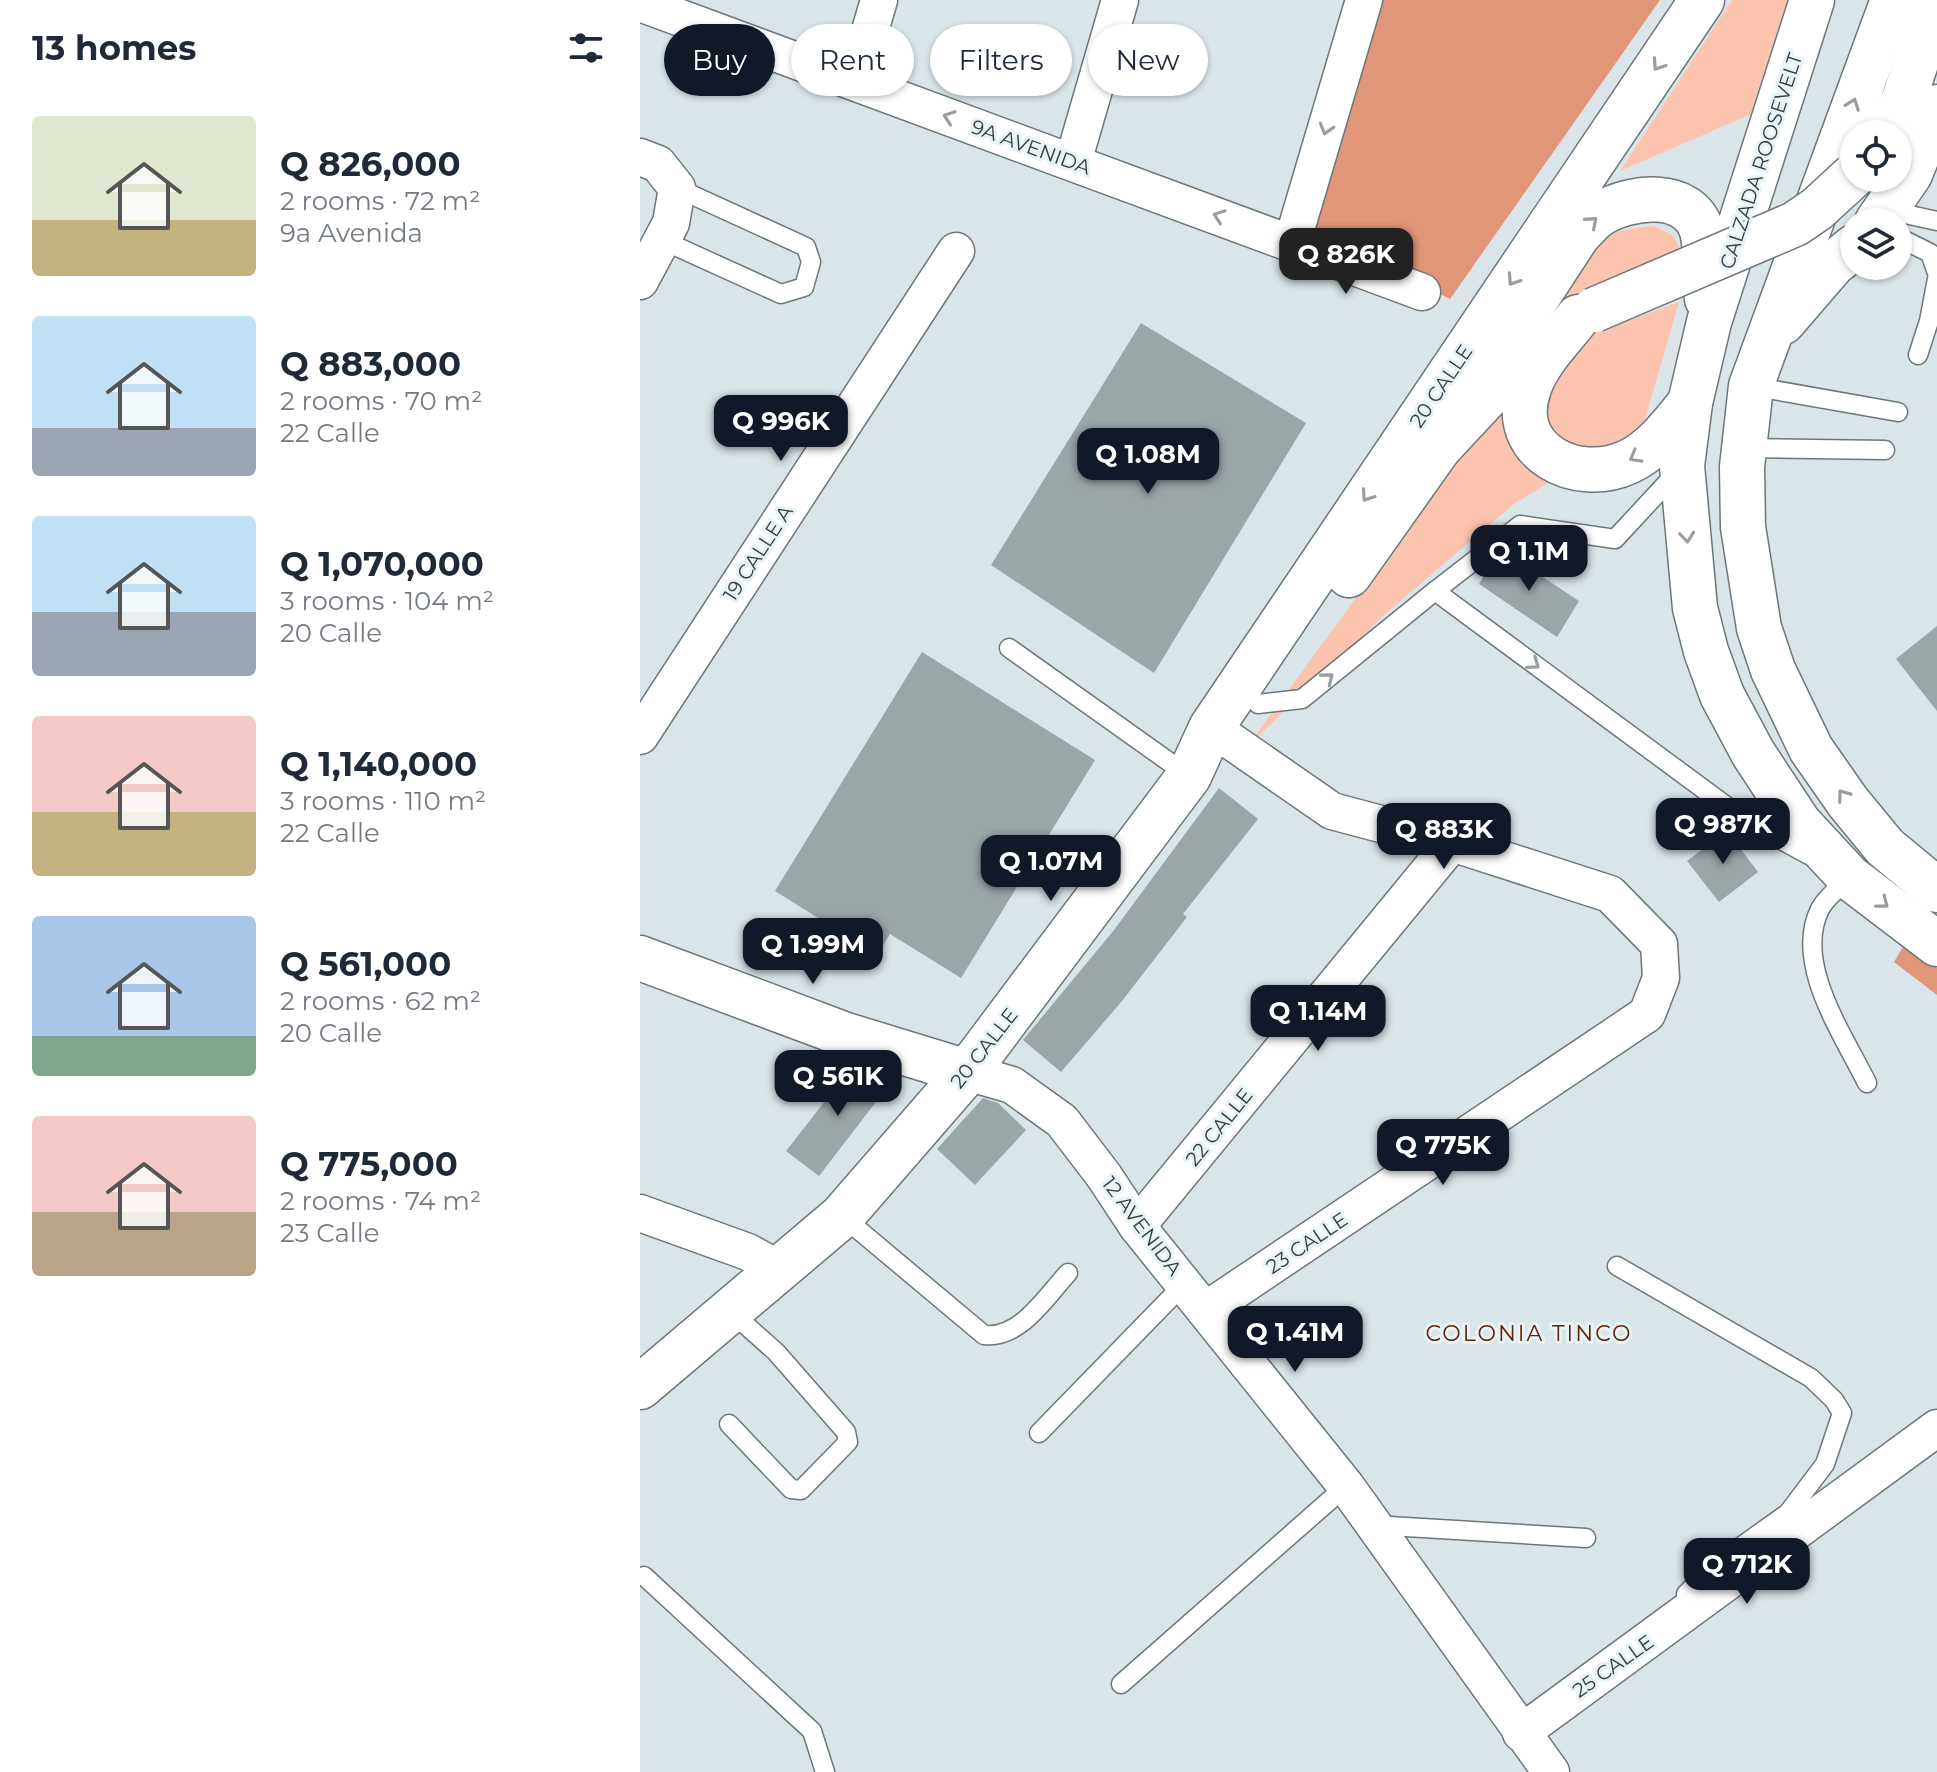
<!DOCTYPE html>
<meta charset="utf-8">
<style>
body{margin:0;font-family:Montserrat,sans-serif;background:#f2f2f3;color:#1f2937;height:100vh;display:flex;flex-direction:column;font-size:30px;white-space:nowrap}
*{box-sizing:border-box;margin:0}
p{font-size:26px;color:#747a83}
.icon{flex:none;width:44px;height:44px;fill:none;stroke:currentColor;stroke-width:2;stroke-linecap:round;stroke-linejoin:round}
.map{position:relative;flex:1;overflow:hidden}
.panel{display:flex;flex-direction:column;background:#fff;width:640px}
.panel>*{flex:none}
.hud{position:absolute;left:24px;top:24px;width:760px;height:72px;display:flex;gap:16px}
.tools{position:absolute;left:1200px;top:120px;display:grid;gap:16px}
.tools a{display:grid;place-items:center;width:72px;height:72px;border-radius:50%;background:#fff;box-shadow:0 2px 6px #0004;font-size:40px}
.price{position:absolute;translate:-50% -68px;padding:0 18px;border-radius:16px;background:#111827;color:#fff;font-size:26px;line-height:52px;filter:drop-shadow(0 2px 4px #0008)}
.price::after{content:'';position:absolute;left:50%;top:48px;width:24px;height:18px;margin-left:-12px;background:inherit;clip-path:polygon(0 0,100% 0,50% 100%)}
.price.active{background:#222;color:#fff}
ul{padding:0;list-style:none}
li{display:flex;align-items:center;gap:24px;height:200px;padding:0 32px}
li span{display:grid;place-items:center;flex:none;width:224px;height:160px;border-radius:8px;color:#555}
li>.icon{margin-inline-start:auto}
span .icon{width:96px;height:96px;fill:#fffc;stroke-width:1}
li b{font-size:34px}
h2{display:flex;justify-content:space-between;align-items:center;height:96px;padding:0 32px;font-size:34px}
.chip{padding:0 28px;border-radius:36px;background:#fff;box-shadow:0 2px 6px #0004;font-size:28px;line-height:72px}
.chip.active{background:#111827;color:#fff}
main{display:flex;flex:1;min-height:0}
.map>svg:first-child{display:block}
.green{fill:#fcc4af}
.forest{fill:#e1967a}
.building{fill:#9ba6a9}
.lines{fill:none;stroke-linecap:round;stroke-linejoin:round}
.service-casing{stroke:#6c777a;stroke-width:21}
.minor-casing{stroke:#6c777a;stroke-width:39}
.tertiary-casing{stroke:#6c777a;stroke-width:47}
.secondary-casing{stroke:#6c777a;stroke-width:47}
.trunk-casing{stroke:#6c777a;stroke-width:47}
.service{stroke:#fff;stroke-width:18}
.minor{stroke:#fff;stroke-width:36}
.tertiary{stroke:#fff;stroke-width:44}
.secondary{stroke:#fff;stroke-width:44}
.trunk{stroke:#fff;stroke-width:44}
.trunk-bridge-casing{stroke:#6c777a;stroke-width:47;stroke-linecap:butt}
.trunk-bridge{stroke:#fff;stroke-width:44}
.oneway{stroke:#9b9e9e}
.labels{text-anchor:middle;dominant-baseline:central;stroke-width:6;stroke-linejoin:round;paint-order:stroke}
.street-label{font-size:20px;fill:#373c3d;stroke:#e7f3f6}
.neighbourhood-label{font-size:22px;letter-spacing:2px;fill:#632305;stroke:#e7f3f6}
</style>
<main>
<section class="panel">
<h2>13 homes<svg class="icon" aria-label="filters" viewBox="0 0 24 24"><path d="M4 7h16M4 17h16"/><circle cx="9" cy="7" r="2"/><circle cx="15" cy="17" r="2"/></svg></h2>
<ul>
<li><span style="background:linear-gradient(#dfe7d0 65%,#c2b280 0)"><svg class="icon" aria-label="home" viewBox="0 0 24 24"><path d="M3 11l9-7 9 7M6 9v11h12V9"/></svg></span><div><b>Q 826,000</b><p>2 rooms · 72 m²</p><p>9a Avenida</p></div></li>
<li><span style="background:linear-gradient(#bfe0f5 70%,#9aa5b1 0)"><svg class="icon" aria-label="home" viewBox="0 0 24 24"><path d="M3 11l9-7 9 7M6 9v11h12V9"/></svg></span><div><b>Q 883,000</b><p>2 rooms · 70 m²</p><p>22 Calle</p></div></li>
<li><span style="background:linear-gradient(#bfe0f5 60%,#9aa5b1 0)"><svg class="icon" aria-label="home" viewBox="0 0 24 24"><path d="M3 11l9-7 9 7M6 9v11h12V9"/></svg></span><div><b>Q 1,070,000</b><p>3 rooms · 104 m²</p><p>20 Calle</p></div></li>
<li><span style="background:linear-gradient(#f6c9c9 60%,#c2b280 0)"><svg class="icon" aria-label="home" viewBox="0 0 24 24"><path d="M3 11l9-7 9 7M6 9v11h12V9"/></svg></span><div><b>Q 1,140,000</b><p>3 rooms · 110 m²</p><p>22 Calle</p></div></li>
<li><span style="background:linear-gradient(#a9c7e8 75%,#7fa58c 0)"><svg class="icon" aria-label="home" viewBox="0 0 24 24"><path d="M3 11l9-7 9 7M6 9v11h12V9"/></svg></span><div><b>Q 561,000</b><p>2 rooms · 62 m²</p><p>20 Calle</p></div></li>
<li><span style="background:linear-gradient(#f6c9c9 60%,#b9a48a 0)"><svg class="icon" aria-label="home" viewBox="0 0 24 24"><path d="M3 11l9-7 9 7M6 9v11h12V9"/></svg></span><div><b>Q 775,000</b><p>2 rooms · 74 m²</p><p>23 Calle</p></div></li>
</ul>
</section>
<div class="map">
<svg width="1297" height="1772" viewBox="0 0 1297 1772">
<rect width="100%" height="100%" fill="#dae5e9"/>
<!-- green -->
<g class="green">
<path d="M1092 0H1149L1114 113 980 171Z"/>
<path d="M1015 226 1034 236 1044 259 921 312 893 307C936 253 941 232 1015 226Z"/>
<path d="M1039 302 1003 426 875 503 745 614 607 747 817 459 889 374 956 333Z"/>
</g>
<!-- forest -->
<g class="forest">
<path d="M742 0H1020L810 299 668 231Z"/>
<path d="M1264 945 1297 968V995L1254 962Z"/>
</g>
<!-- building -->
<g class="building">
<path d="M501 323 666 423 514 673 351 565Z"/>
<path d="M865 552 939 601 917 637 839 584 854 560Z"/>
<path d="M1297 626V711L1256 659Z"/>
<path d="M282 652 455 760 321 978 250 934 237 955 135 891Z"/>
<path d="M579 788 618 819 543 914 547 917 482 1001 421 1072 383 1040 474 930Z"/>
<path d="M1087 831 1118 872 1079 902 1047 861Z"/>
<path d="M214 1064 241 1072 252 1081 179 1176 146 1151Z"/>
<path d="M343 1098 358 1103 386 1130 335 1185 297 1149Z"/>
</g>
<g class="lines">
<defs>
<g id="service">
<path d="M1247 210 1297 221"/>
<path d="M1258 237 1290 253 1297 273"/>
<path d="M22 240 141 294 164 287 171 262 166 247 37 188"/>
<path d="M1278 355 1289 321 1297 279"/>
<path d="M1111 386 1258 412"/>
<path d="M1103 448 1245 450"/>
<path d="M795 591 880 525 975 539 1038 471"/>
<path d="M369 648 549 776"/>
<path d="M618 704 662 699 795 591 1108 822 1169 855"/>
<path d="M1209 877C1201 887 1186 897 1180 909 1153 963 1203 1034 1227 1083"/>
<path d="M202 1216 344 1335C380 1339 405 1298 428 1273"/>
<path d="M977 1266 1171 1378 1194 1400 1202 1413 1185 1464 1148 1513 1075 1565 1046 1594"/>
<path d="M89 1424 151 1489 161 1490 208 1442 206 1432 136 1352 91 1312"/>
<path d="M399 1433 545 1283"/>
<path d="M733 1525 946 1538"/>
<path d="M4 1576 172 1731 185 1772"/>
<path d="M481 1684 706 1486"/>
</g>
<g id="minor">
<path d="M0 3 782 292"/>
<path d="M215 82 239 0"/>
<path d="M0 157 18 164 37 188 31 223 0 281"/>
<path d="M433 162 480 0"/>
<path d="M652 243 724 0"/>
<path d="M0 736 316 251"/>
<path d="M327 1072 372 1085 422 1121 464 1176 497 1226 706 1486 911 1772"/>
<path d="M0 1213 108 1252 139 1269"/>
<path d="M497 1226 812 843"/>
<path d="M566 1310 1007 1014 1021 978 1019 944 970 894 812 843 692 811 591 741"/>
<path d="M881 1733 1297 1428"/>
</g>
<path id="tertiary" d="M0 1387 202 1216 327 1072"/>
<g id="secondary">
<path d="M709 575 799 448 938 235C945 228 952 219 960 214 990 196 1049 188 1062 231 1067 252 1065 278 1067 299"/>
<path d="M0 958 206 1035 327 1072 549 776 571 728 1062 0"/>
</g>
<g id="trunk">
<path d="M1172 0 1069 322 1050 403 1042 466 1055 608 1066 651 1082 695 1113 753 1159 823 1209 877 1297 944"/>
<path d="M1253 0 1111 386 1102 467 1103 527 1119 628 1133 670 1171 749 1208 802 1245 847 1297 890"/>
<path d="M1246 134 1264 99 1297 0"/>
<path d="M1237 222 1270 174 1297 107"/>
<path d="M938 317C921 339 898 361 889 388 867 451 936 486 988 462 1014 450 1032 425 1050 403"/>
<path d="M1143 322 1193 264 1214 247"/>
<path d="M799 448 870 372 901 344"/>
</g>
</defs>
<!-- service casing -->
<use href="#service" class="service-casing"/>
<!-- minor casing -->
<use href="#minor" class="minor-casing"/>
<!-- tertiary casing -->
<use href="#tertiary" class="tertiary-casing"/>
<!-- secondary casing -->
<use href="#secondary" class="secondary-casing"/>
<!-- trunk casing -->
<use href="#trunk" class="trunk-casing"/>
<!-- service -->
<use href="#service" class="service"/>
<!-- minor -->
<use href="#minor" class="minor"/>
<!-- tertiary -->
<use href="#tertiary" class="tertiary"/>
<!-- secondary -->
<use href="#secondary" class="secondary"/>
<!-- trunk -->
<use href="#trunk" class="trunk"/>
<defs>
<path id="trunk-bridge" d="M954 310 1155 224 1177 209 1214 175"/>
</defs>
<!-- trunk-bridge casing -->
<use href="#trunk-bridge" class="trunk-bridge-casing"/>
<!-- trunk-bridge -->
<use href="#trunk-bridge" class="trunk-bridge"/>
</g>
<!-- one-way arrows -->
<defs><path id="oneway-chevron" d="M-2-3.5L2.5 0L-2 3.5" fill="none" stroke-width="1.6" stroke-linecap="round" stroke-linejoin="round" transform="scale(2)"/></defs>
<g class="oneway">
<use href="#oneway-chevron" transform="translate(1018 65) rotate(124)"/>
<use href="#oneway-chevron" transform="translate(1213 104) rotate(-70)"/>
<use href="#oneway-chevron" transform="translate(309 117) rotate(-160)"/>
<use href="#oneway-chevron" transform="translate(686 129) rotate(106)"/>
<use href="#oneway-chevron" transform="translate(579 216) rotate(-160)"/>
<use href="#oneway-chevron" transform="translate(952 222) rotate(-41)"/>
<use href="#oneway-chevron" transform="translate(873 280) rotate(124)"/>
<use href="#oneway-chevron" transform="translate(995 457) rotate(150)"/>
<use href="#oneway-chevron" transform="translate(727 496) rotate(124)"/>
<use href="#oneway-chevron" transform="translate(1047 537) rotate(84)"/>
<use href="#oneway-chevron" transform="translate(894 664) rotate(36)"/>
<use href="#oneway-chevron" transform="translate(688 678) rotate(-39)"/>
<use href="#oneway-chevron" transform="translate(1203 795) rotate(-126)"/>
<use href="#oneway-chevron" transform="translate(1243 903) rotate(38)"/>
</g>
<g class="labels">
<!-- street labels -->
<g class="street-label">
<text transform="translate(391 147) rotate(20)">9A AVENIDA</text>
<text transform="translate(1121 161) rotate(-72)">CALZADA ROOSEVELT</text>
<text transform="translate(801 386) rotate(-56)">20 CALLE</text>
<text transform="translate(118 553) rotate(-57)">19 CALLE A</text>
<text transform="translate(344 1048) rotate(-52)">20 CALLE</text>
<text transform="translate(579 1127) rotate(-51)">22 CALLE</text>
<text transform="translate(502 1226) rotate(53)">12 AVENIDA</text>
<text transform="translate(667 1243) rotate(-34)">23 CALLE</text>
<text transform="translate(973 1666) rotate(-35)">25 CALLE</text>
</g>
<!-- neighbourhood labels -->
<g class="neighbourhood-label">
<text x="889" y="1333">COLONIA TINCO</text>
</g>
</g>
</svg>
<div class="tools">
<a><svg class="icon" aria-label="locate" viewBox="0 0 24 24"><circle cx="12" cy="12" r="6"/><path d="M12 2v4M12 18v4M2 12h4M18 12h4"/></svg></a>
<a><svg class="icon" aria-label="layers" viewBox="0 0 24 24"><path d="M12 4l9 5-9 5-9-5zM3 14l9 5 9-5"/></svg></a>
</div>
<b class="price active" style="left:706px;top:296px">Q 826K</b>
<b class="price" style="left:141px;top:463px">Q 996K</b>
<b class="price" style="left:508px;top:496px">Q 1.08M</b>
<b class="price" style="left:889px;top:593px">Q 1.1M</b>
<b class="price" style="left:1083px;top:866px">Q 987K</b>
<b class="price" style="left:804px;top:871px">Q 883K</b>
<b class="price" style="left:411px;top:903px">Q 1.07M</b>
<b class="price" style="left:173px;top:986px">Q 1.99M</b>
<b class="price" style="left:678px;top:1053px">Q 1.14M</b>
<b class="price" style="left:198px;top:1118px">Q 561K</b>
<b class="price" style="left:803px;top:1187px">Q 775K</b>
<b class="price" style="left:655px;top:1374px">Q 1.41M</b>
<b class="price" style="left:1107px;top:1606px">Q 712K</b>
<div class="hud">
<a class="chip active">Buy</a>
<a class="chip">Rent</a>
<a class="chip">Filters</a>
<a class="chip">New</a>
</div>
</div>
</main>
